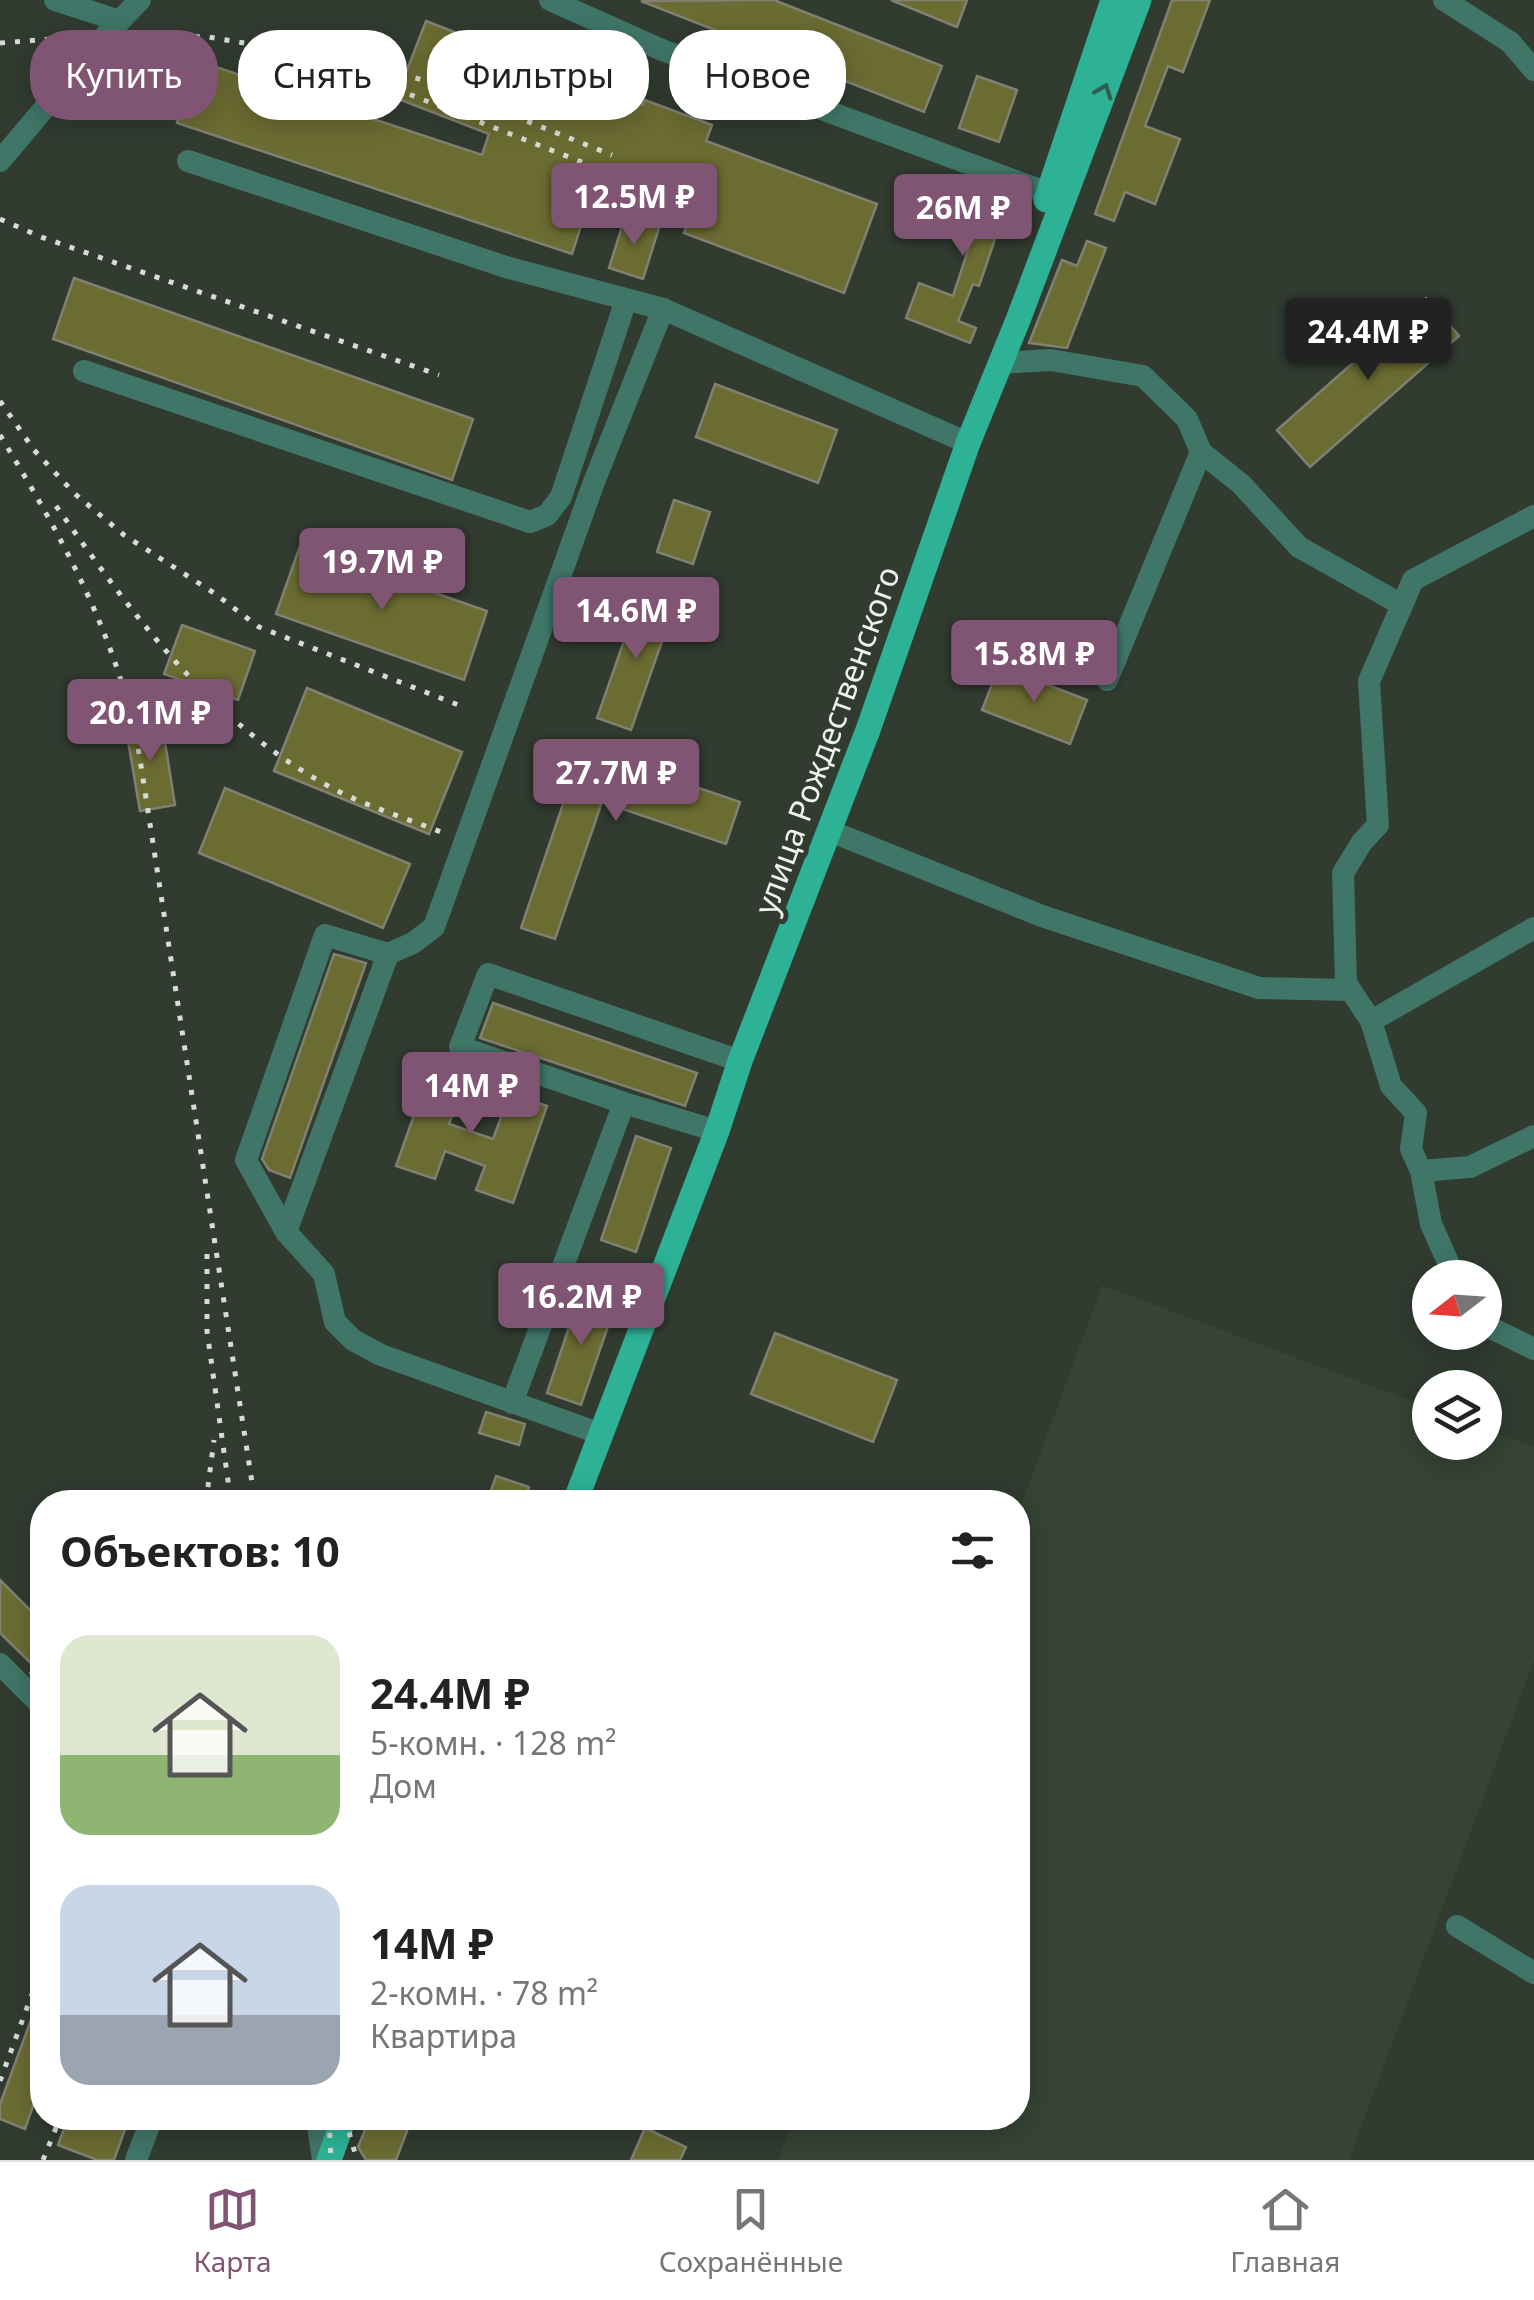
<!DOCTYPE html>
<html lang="ru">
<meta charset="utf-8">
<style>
body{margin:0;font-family:"Noto Sans",sans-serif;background:#f6f6f6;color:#222;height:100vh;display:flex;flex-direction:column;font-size:38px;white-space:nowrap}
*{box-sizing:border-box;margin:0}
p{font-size:32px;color:#767676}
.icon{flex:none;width:55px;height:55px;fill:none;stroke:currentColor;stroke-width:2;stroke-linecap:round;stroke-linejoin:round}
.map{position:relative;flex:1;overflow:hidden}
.details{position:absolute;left:30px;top:1490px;width:1000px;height:640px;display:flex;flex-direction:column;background:#fff;border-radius:40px;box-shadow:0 5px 25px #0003}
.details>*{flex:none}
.top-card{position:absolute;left:30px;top:30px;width:1000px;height:90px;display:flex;gap:20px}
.needle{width:65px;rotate:253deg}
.tools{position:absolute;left:1412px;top:1260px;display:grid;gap:20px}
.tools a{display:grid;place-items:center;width:90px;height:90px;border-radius:50%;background:#fff;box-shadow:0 5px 25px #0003;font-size:50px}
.price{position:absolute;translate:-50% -85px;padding:0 22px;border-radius:10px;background:#805473;color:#fff;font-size:32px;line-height:65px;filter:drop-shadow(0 2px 5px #0008)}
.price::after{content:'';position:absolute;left:50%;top:60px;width:30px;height:22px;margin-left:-15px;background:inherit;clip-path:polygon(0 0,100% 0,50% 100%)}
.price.current{background:#222;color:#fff}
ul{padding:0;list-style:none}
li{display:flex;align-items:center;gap:30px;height:250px;padding:0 30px}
li span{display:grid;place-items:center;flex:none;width:280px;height:200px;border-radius:30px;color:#555}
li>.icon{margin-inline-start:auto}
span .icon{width:120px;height:120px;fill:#fffc;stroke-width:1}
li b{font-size:42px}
h2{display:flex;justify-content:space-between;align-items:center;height:120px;padding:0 30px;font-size:42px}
.tag{padding:0 35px;border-radius:40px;background:#fff;box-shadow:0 5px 25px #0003;font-size:35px;line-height:90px}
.tag.current{background:#805473;color:#fff}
.tab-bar{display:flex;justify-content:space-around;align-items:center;height:140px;border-top:2px solid #e0e0e0;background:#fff;font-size:28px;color:#767676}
.tab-bar a{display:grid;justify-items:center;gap:5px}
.tab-bar .current{color:#805473}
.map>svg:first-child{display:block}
.built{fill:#354434}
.building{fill:#6b6c32;stroke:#808172;stroke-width:2.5}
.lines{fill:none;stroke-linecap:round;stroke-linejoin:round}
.minor{stroke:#3f7668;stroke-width:22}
.major{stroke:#2db296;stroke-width:25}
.rail{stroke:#d6ddd5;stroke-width:5;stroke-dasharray:5 10;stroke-linecap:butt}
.oneway{stroke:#305f4f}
.labels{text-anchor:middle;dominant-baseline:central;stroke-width:10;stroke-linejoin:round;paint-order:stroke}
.street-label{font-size:32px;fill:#eef4ed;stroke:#313b30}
</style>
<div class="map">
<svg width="1534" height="2160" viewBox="0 0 1534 2160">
<rect width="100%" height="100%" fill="#313b30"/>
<!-- built -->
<path class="built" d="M1102 1285 1430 1408V1442H1485V1428L1534 1447V1661L1349 2160H778L794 2118H1018V1514Z"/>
<!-- building -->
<g class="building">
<path d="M774 0 942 66 924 112 641 1Z"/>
<path d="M891 0H967L957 27Z"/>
<path d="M1172 0H1210L1183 72 1168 66 1145 126 1180 139 1155 204 1125 192 1114 221 1095 214Z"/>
<path d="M426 21 643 105 645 100 712 125 706 141 877 204 844 293 684 233 697 198 610 166 605 179 597 176 572 254 177 123 198 61 482 155 489 134 396 98Z"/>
<path d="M977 76 1017 90 999 142 959 128Z"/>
<path d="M959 176 1010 195 979 286 973 284 958 321 976 328 970 343 906 318 919 283 953 296 971 241 950 233 962 198 953 195Z"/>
<path d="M625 217 659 228 643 279 609 268Z"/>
<path d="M1087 241 1106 248 1067 348 1029 343 1062 260 1077 266Z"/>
<path d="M74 278 473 419 452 480 53 339Z"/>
<path d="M1426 298 1459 336 1310 467 1277 430Z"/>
<path d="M715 384 837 430 818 483 696 437Z"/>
<path d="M674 500 710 512 693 564 657 552Z"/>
<path d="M300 546 487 611 464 680 276 614Z"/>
<path d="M640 595 674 607 631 730 597 718Z"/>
<path d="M182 625 255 651 238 700 164 674Z"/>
<path d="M999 666 1087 700 1070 744 982 710Z"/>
<path d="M307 688 462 752 429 834 274 771Z"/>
<path d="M161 717 175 805 140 811 125 723Z"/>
<path d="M582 748 740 802 726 844 602 802 555 939 521 928Z"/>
<path d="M225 788 410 864 383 928 199 853Z"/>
<path d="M334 954 366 963 290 1178 269 1170 262 1159Z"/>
<path d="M493 1003 697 1073 685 1106 480 1038Z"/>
<path d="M431 1067 465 1079 449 1124 493 1139 510 1093 547 1106 513 1203 476 1190 485 1166 445 1151 435 1179 396 1166Z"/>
<path d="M636 1136 671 1148 636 1252 601 1240Z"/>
<path d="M581 1291 616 1303 581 1405 547 1393Z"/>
<path d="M775 1333 897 1380 873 1442 751 1394Z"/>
<path d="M486 1412 525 1424 519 1445 479 1433Z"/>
<path d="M496 1476 529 1487 524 1502H487Z"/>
<path d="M0 1580 42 1622V1685L30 1673 35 1667 0 1633Z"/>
<path d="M41 1993 42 2081 25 2129 0 2119V2104Z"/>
<path d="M68 2118H129L114 2160H97L58 2145Z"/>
<path d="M370 2118H412L396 2160H366L358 2147Z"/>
<path d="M645 2128 686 2147 680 2160H631Z"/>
</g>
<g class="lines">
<!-- minor -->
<g class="minor">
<path d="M55 0 120 21"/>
<path d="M550 0 662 50 1048 193"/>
<path d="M1444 0 1510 42 1534 70"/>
<path d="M0 161 106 35 140 0"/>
<path d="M188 161 509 268 663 309"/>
<path d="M1000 363 1051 360 1143 376 1187 419 1201 452 1241 484 1299 547 1402 605"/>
<path d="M84 371 530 522 547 515 561 497 626 300"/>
<path d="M1107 680 1201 452"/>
<path d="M830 831 1042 916 1259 988 1350 990"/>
<path d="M1371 1021 1534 928"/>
<path d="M717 1131 624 1103 460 1047 488 974 740 1061"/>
<path d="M1421 1171 1470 1167 1534 1136"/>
<path d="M286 1232 388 954"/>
<path d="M1455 1278 1431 1224 1421 1171 1411 1149 1416 1113 1391 1086 1371 1021 1346 983 1343 873 1362 842 1378 825 1369 681 1413 580 1534 516"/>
<path d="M1485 1325 1534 1349"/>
<path d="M512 1403 624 1103"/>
<path d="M601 1434 381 1355 353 1340 335 1322 324 1274 286 1232 246 1160 325 935 388 954 413 943 434 927 594 482 663 309 968 443"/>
<path d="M0 1664 42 1706"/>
<path d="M1457 1926 1534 1973"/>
<path d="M317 2118 323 2160"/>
<path d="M136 2160 152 2118"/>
</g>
<!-- major -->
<g class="major">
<path d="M1046 200 1113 0"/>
<path d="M575 1502 717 1131 740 1061 868 730 968 443 1018 320 1139 0"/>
<path d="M329 2160 344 2118"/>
</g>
<!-- rail -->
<g class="rail">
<path d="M0 43 106 35 208 37 359 62 426 81 612 155"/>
<path d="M368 78 607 172"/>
<path d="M0 219 41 237 439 375"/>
<path d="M0 401 34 450 75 494 124 535 214 593 259 627 461 706"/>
<path d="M0 435C60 534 112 626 137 740L255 1502"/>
<path d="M56 506C135 617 209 722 332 788 368 807 409 819 446 834"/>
<path d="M207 1254V1331L231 1502"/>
<path d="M206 1502 214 1440"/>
<path d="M0 2081 42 1967"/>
<path d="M329 2118 331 2160"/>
<path d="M345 2118 357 2160"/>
<path d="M43 2160 60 2118"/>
</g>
</g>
<!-- one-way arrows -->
<defs><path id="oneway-chevron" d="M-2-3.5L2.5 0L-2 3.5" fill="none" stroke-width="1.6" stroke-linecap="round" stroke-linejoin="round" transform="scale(2.5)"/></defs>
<use class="oneway" href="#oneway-chevron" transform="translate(1104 91) rotate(-69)"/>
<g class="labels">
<!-- street labels -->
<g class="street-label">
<text transform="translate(826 740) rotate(-70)">улица Рождественского</text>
</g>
</g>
</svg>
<div class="tools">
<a><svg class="needle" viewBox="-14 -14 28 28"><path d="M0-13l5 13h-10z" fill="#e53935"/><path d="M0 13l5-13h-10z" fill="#767676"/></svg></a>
<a><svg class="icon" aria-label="layers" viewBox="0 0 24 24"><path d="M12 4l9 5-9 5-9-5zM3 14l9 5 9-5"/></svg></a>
</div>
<b class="price" style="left:634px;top:248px">12.5M ₽</b>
<b class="price" style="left:963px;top:259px">26M ₽</b>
<b class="price current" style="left:1368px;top:383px">24.4M ₽</b>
<b class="price" style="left:382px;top:613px">19.7M ₽</b>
<b class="price" style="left:636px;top:662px">14.6M ₽</b>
<b class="price" style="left:1034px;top:705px">15.8M ₽</b>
<b class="price" style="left:150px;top:764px">20.1M ₽</b>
<b class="price" style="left:616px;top:824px">27.7M ₽</b>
<b class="price" style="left:471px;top:1137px">14M ₽</b>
<b class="price" style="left:581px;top:1348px">16.2M ₽</b>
<div class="top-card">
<a class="tag current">Купить</a>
<a class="tag">Снять</a>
<a class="tag">Фильтры</a>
<a class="tag">Новое</a>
</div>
<section class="details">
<h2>Объектов: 10<svg class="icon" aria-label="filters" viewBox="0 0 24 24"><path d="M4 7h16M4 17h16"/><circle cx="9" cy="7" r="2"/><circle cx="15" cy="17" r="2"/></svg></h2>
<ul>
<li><span style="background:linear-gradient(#dfe7d0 60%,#8fb573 0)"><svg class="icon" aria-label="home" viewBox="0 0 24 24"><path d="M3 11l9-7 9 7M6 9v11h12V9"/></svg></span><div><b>24.4M ₽</b><p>5-комн. · 128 m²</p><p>Дом</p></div></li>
<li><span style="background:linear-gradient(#c9d6e8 65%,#9aa5b1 0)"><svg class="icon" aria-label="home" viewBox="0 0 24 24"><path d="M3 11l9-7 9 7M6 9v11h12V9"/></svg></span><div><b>14M ₽</b><p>2-комн. · 78 m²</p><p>Квартира</p></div></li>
</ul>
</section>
</div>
<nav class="tab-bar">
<a class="current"><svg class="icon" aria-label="map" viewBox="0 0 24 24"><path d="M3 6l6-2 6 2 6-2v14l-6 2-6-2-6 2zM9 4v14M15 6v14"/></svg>Карта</a>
<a><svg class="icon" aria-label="saved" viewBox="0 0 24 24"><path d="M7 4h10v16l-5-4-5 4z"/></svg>Сохранённые</a>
<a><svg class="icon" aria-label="home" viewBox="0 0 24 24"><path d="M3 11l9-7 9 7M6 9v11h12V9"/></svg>Главная</a>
</nav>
